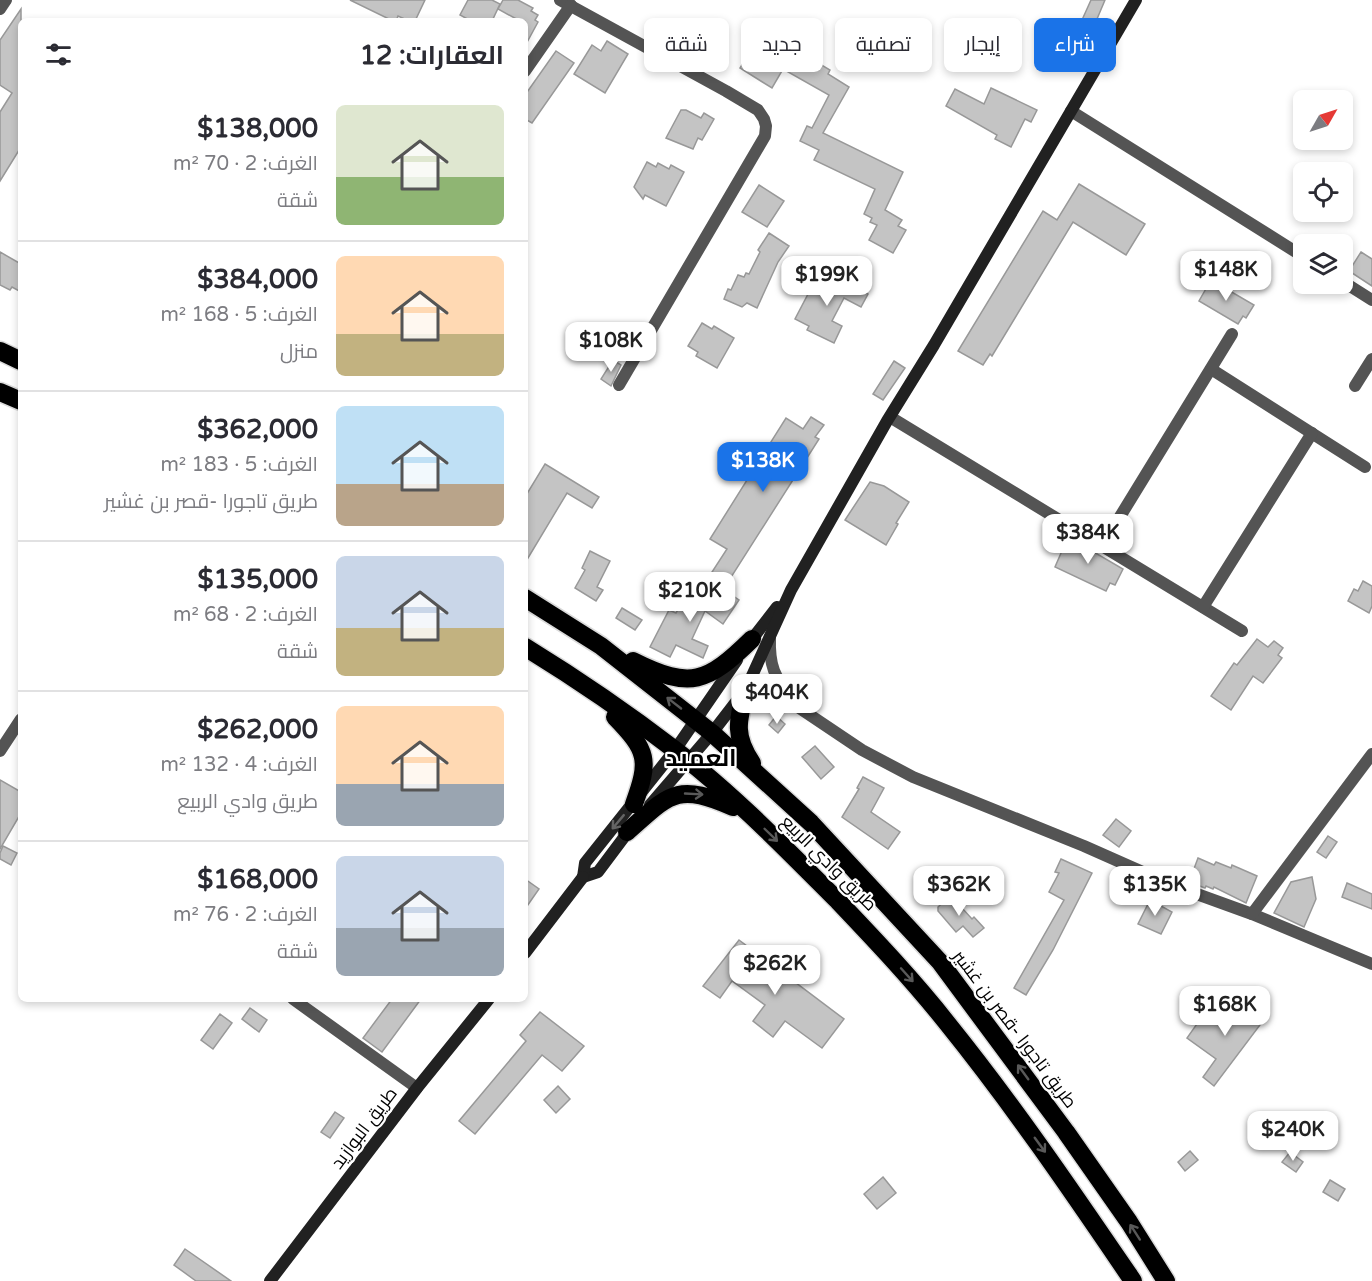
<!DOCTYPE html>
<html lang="ar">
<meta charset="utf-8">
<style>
body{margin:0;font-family:"Varela Round",Cairo,sans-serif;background:#f7f7f7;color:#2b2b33;direction:rtl;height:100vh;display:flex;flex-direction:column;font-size:22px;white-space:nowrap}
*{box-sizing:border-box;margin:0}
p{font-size:20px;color:#7c7c81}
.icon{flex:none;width:33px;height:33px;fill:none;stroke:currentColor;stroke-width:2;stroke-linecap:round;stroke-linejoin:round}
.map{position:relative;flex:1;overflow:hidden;direction:ltr}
.details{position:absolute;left:18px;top:18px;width:510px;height:984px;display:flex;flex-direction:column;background:#fff;border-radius:9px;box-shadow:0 3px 9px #0003;direction:rtl}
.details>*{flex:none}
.hud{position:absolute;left:546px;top:18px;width:570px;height:54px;direction:rtl;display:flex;gap:12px}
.needle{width:39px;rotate:51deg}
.tools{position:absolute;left:1293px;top:90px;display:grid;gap:12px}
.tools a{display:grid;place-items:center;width:60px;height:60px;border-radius:9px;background:#fff;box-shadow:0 3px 9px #0003;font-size:30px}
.price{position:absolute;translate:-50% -51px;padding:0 14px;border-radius:12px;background:#fff;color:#222;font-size:20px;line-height:39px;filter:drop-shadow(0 2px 3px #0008)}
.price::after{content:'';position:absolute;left:50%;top:36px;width:18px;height:14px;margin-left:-9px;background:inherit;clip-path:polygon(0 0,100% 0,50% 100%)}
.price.current{background:#1a73e8;color:#fff}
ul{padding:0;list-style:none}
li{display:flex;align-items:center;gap:18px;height:150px;padding:0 24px}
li+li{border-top:2px solid #e1e1e2}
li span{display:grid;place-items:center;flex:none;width:168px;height:120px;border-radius:9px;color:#555}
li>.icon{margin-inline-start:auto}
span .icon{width:72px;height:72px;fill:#fffc;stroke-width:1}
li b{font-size:26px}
h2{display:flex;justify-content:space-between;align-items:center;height:72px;padding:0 24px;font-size:26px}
.chip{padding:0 21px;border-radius:9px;background:#fff;box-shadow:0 3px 9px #0003;font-size:21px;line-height:54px}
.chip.current{background:#1a73e8;color:#fff}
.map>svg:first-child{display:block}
.building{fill:#c4c4c4;stroke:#989898;stroke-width:1.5}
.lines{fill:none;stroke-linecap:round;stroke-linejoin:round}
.highway-casing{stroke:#dbdbdb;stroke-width:21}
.street{stroke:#545454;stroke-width:12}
.secondary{stroke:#212121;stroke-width:12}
.highway{stroke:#000;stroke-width:18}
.oneway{stroke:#595959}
.oneway2{stroke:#646464}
.labels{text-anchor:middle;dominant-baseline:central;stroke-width:4.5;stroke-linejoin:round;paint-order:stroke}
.street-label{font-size:18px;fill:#000;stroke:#fff}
.district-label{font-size:24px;font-weight:bold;fill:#000;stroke:#fff}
</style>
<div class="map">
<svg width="1372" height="1281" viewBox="0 0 1372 1281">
<rect width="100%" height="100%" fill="#fff"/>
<!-- building -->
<g class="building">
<path d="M350 0H425L415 21H409L398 16 396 21H393Z"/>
<path d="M468 0H492L500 4 492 21H471L460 15Z"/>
<path d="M503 0H518L533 8 531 11 538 15 535 20 538 22 525 46V21H520L498 9Z"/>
<path d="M1091 0H1105L1097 19 1071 59 1061 53 1082 20Z"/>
<path d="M21 9V147L0 181V112L12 93 0 85V40Z"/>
<path d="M777 24 820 48 813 60 830 70 828 74 849 87 823 133 903 172 885 210 902 220 898 226 906 230 893 253 869 240 877 225 870 222 872 218 864 214 875 189 814 160 819 150 800 141 807 126 812 128 829 95 783 69 772 88 740 68 757 40 764 45Z"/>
<path d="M607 41 628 54 605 93 574 74 592 45 601 51Z"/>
<path d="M556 51 574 63 532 123 525 119V95Z"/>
<path d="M991 88 1037 110 1031 122 1025 119 1011 147 995 139 997 135 946 106 955 89 984 104Z"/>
<path d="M681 110H686L701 118 704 113 714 119 702 140 698 138 693 149 666 138Z"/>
<path d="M647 162 656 167 658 163 669 169 671 165 684 172 666 206 645 195 643 199 634 187Z"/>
<path d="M1079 184 1145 224 1126 255 1073 222 992 356 990 354 983 365 958 351 1043 211 1057 220Z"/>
<path d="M759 185 784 201 767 227 742 212Z"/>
<path d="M769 233 789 246 778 262 757 308 747 303 742 307 724 299 728 289 731 290 738 275 744 277 746 273 749 274 760 252 758 250Z"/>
<path d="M0 252 21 264V292L12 287 10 290 0 285Z"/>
<path d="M1361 252 1372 259V286L1349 271Z"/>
<path d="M818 275 846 288 848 284 868 294 861 307 844 298 832 321 842 326 834 343 807 330 809 326 795 319Z"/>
<path d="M1211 280 1254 305 1246 318 1243 316 1238 324 1199 301Z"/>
<path d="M702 323 712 329 714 326 734 338 717 368 696 356 698 352 688 346Z"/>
<path d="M613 360 621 365 611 386 601 379Z"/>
<path d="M894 361 905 368 883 400 873 394Z"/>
<path d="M811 417 824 425 815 437 819 439 728 582 712 572 727 549 710 539 786 418 803 429Z"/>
<path d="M545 464 599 497 592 508 567 493 525 563V497Z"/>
<path d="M870 482 884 486 909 502 896 523 898 524 886 545 845 520Z"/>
<path d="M1068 537 1123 569 1115 585 1110 583 1106 591 1055 567Z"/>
<path d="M590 551 610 561 597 587 603 590 596 601 575 588 585 570 582 568Z"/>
<path d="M1363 581 1372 586V606L1369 613 1348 601 1354 589 1358 591Z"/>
<path d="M690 589 718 604 727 592 739 600 723 624 705 611 692 639 708 646 703 658 676 645 670 657 650 647 669 610 676 613Z"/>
<path d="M622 608 642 620 635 630 616 618Z"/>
<path d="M1257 639 1268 647 1274 641 1283 648 1278 655 1282 658 1263 683 1253 676 1231 710 1211 696 1234 663 1237 665Z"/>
<path d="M776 716 785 724 778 733 769 725Z"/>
<path d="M815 746 834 767 821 779 802 757Z"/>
<path d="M863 777 884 788 871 812 900 832 888 849 842 817 859 789 857 788Z"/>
<path d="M0 780 21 792V813L0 849Z"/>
<path d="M1116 819 1131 831 1119 847 1103 835Z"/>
<path d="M1328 836 1337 842 1326 858 1317 852Z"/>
<path d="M3 846 17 853 11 865 0 859V853Z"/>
<path d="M1198 858 1214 865 1216 862 1231 868 1232 865 1257 876 1246 903 1214 887 1213 889 1206 886 1205 888 1189 882Z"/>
<path d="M1061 859 1092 873 1053 950 1026 995 1014 988 1064 900 1049 892 1059 873 1055 872Z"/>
<path d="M1312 877 1316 899 1304 927 1274 913 1291 882Z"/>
<path d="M525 879 539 889 525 909Z"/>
<path d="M1347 883 1372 894V909L1342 897Z"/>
<path d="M949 897 951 900 953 898 972 919 974 917 984 928 973 937 963 926 956 932 938 911V907Z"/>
<path d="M1150 900 1172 912 1161 934 1138 924Z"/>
<path d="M739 940 844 1019 822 1048 785 1021 773 1037 753 1021 765 1005 732 981 720 998 703 986Z"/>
<path d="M392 999H421L382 1052 363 1038Z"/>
<path d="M1244 1002 1266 1017 1214 1086 1203 1077 1216 1059 1187 1038 1211 1004 1233 1019Z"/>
<path d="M250 1008 267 1020 259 1032 242 1019Z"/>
<path d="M540 1012 584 1046 562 1071 542 1055 475 1134 459 1121 526 1041 520 1035Z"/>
<path d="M220 1014 232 1023 213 1049 201 1040Z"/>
<path d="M558 1086 570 1099 556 1113 544 1100Z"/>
<path d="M335 1112 344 1118 330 1138 321 1132Z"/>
<path d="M1190 1151 1198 1160 1185 1171 1178 1162Z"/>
<path d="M1290 1152 1303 1162 1296 1172 1282 1162Z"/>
<path d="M883 1177 896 1193 877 1209 864 1194Z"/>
<path d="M1330 1180 1345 1189 1338 1201 1323 1192Z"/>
<path d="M185 1249 231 1281H196L174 1265Z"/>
</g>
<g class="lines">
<defs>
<g id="highway">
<path d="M0 351 21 361"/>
<path d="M0 392 21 401"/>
<path d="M525 598 601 646 712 733 811 823 940 962 1066 1132 1129 1222 1166 1281"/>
<path d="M525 647C577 679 627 713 675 750 734 795 786 849 838 901 876 941 913 980 947 1023 1014 1106 1073 1193 1133 1281"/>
<path d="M633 661C691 690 707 683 752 639"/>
<path d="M746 689C738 720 733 735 752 763"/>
<path d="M615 717C648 751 650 760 634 804"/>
<path d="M627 832C670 794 676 782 733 807"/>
</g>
</defs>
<!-- highway casing -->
<use href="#highway" class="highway-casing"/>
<!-- street -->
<g class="street">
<path d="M560 0 726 91 758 110 764 119 766 126 765 136 619 385"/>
<path d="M0 9 6 0"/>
<path d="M525 71 571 5"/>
<path d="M1071 111 1304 257"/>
<path d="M1342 281 1372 300"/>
<path d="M1211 369 1365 467"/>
<path d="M1355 386 1372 359"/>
<path d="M890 417 1242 631"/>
<path d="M1102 546 1232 334"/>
<path d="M1203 607 1312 433"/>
<path d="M770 637C769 666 774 677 793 699"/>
<path d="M747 686 774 693 786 699 862 750 913 777 1084 846 1172 885 1252 914 1372 964"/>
<path d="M0 751 21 719"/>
<path d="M1252 914 1372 754"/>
<path d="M293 999 417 1088"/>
</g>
<!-- secondary -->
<g class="secondary">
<path d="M749 643 777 607"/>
<path d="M650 805 712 733 746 689 791 590 887 421 934 345 1136 0"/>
<path d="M583 877 598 872 631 828"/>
<path d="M583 877 585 863 675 750 737 660"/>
<path d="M525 953 583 877"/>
<path d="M270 1281 417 1088 489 999"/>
</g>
<!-- highway -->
<use href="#highway" class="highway"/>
</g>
<!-- one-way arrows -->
<defs><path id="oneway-shaft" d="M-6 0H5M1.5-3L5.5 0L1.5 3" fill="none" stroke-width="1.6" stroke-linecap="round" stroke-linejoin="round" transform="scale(1.5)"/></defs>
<g class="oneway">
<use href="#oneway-shaft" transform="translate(674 703) rotate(-142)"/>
<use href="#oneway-shaft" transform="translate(694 794) rotate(3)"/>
<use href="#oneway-shaft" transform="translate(771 835) rotate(44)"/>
<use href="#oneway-shaft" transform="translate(907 975) rotate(48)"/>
<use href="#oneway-shaft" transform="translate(1023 1072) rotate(-126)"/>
<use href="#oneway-shaft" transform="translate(1040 1145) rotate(54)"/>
<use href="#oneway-shaft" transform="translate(1135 1232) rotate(-123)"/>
</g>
<use class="oneway2" href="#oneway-shaft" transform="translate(618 822) rotate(130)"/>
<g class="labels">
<!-- street labels -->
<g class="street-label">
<text transform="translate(829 863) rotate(45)">طريق وادي الربيع</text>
<text transform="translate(1015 1029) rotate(53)">طريق تاجورا -قصر بن غشير</text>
<text transform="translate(364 1128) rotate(-53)">طريق البوازيد</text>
</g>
<!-- district labels -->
<g class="district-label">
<text x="701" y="758">العميد</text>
</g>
</g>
</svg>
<div class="tools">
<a><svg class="needle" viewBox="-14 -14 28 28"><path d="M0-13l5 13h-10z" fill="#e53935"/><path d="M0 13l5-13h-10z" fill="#7c7c81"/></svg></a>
<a><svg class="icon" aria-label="locate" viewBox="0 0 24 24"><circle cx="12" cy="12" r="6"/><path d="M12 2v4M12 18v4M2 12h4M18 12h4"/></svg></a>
<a><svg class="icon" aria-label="layers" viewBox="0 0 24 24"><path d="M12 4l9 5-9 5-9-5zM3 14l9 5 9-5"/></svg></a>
</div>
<b class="price" style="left:1226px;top:302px">$148K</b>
<b class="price" style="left:827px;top:307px">$199K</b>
<b class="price" style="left:611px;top:373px">$108K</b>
<b class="price current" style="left:763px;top:493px">$138K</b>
<b class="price" style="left:1088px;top:565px">$384K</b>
<b class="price" style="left:690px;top:623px">$210K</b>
<b class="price" style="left:777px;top:725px">$404K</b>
<b class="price" style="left:959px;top:917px">$362K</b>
<b class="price" style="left:1155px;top:917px">$135K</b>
<b class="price" style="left:775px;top:996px">$262K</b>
<b class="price" style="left:1225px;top:1037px">$168K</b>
<b class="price" style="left:1293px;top:1162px">$240K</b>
<div class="hud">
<a class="chip current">شراء</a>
<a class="chip">إيجار</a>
<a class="chip">تصفية</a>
<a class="chip">جديد</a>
<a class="chip">شقة</a>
</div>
<section class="details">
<h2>العقارات: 12<svg class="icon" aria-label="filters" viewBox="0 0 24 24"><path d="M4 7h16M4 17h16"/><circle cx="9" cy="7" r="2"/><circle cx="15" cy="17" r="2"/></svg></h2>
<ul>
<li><span style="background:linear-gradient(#dfe7d0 60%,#8fb573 0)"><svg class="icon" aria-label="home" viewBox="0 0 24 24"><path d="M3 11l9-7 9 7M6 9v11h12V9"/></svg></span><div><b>$138,000</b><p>الغرف: 2 · 70 m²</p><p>شقة</p></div></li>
<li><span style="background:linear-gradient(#ffd9b3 65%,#c2b280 0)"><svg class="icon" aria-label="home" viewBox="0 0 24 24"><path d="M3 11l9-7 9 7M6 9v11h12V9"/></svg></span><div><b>$384,000</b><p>الغرف: 5 · 168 m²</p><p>منزل</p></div></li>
<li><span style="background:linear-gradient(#bfe0f5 65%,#b9a48a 0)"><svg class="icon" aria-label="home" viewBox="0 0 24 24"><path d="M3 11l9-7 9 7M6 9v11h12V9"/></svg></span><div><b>$362,000</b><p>الغرف: 5 · 183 m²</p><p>طريق تاجورا -قصر بن غشير</p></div></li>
<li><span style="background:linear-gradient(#c9d6e8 60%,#c2b280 0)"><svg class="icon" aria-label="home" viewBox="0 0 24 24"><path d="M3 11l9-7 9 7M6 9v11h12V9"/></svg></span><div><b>$135,000</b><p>الغرف: 2 · 68 m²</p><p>شقة</p></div></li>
<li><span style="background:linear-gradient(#ffd9b3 65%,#9aa5b1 0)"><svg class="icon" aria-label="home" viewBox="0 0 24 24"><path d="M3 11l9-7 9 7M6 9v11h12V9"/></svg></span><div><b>$262,000</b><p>الغرف: 4 · 132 m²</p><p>طريق وادي الربيع</p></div></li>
<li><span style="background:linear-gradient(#c9d6e8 60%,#9aa5b1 0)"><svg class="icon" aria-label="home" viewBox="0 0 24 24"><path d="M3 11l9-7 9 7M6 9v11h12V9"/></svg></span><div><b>$168,000</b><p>الغرف: 2 · 76 m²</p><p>شقة</p></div></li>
</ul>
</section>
</div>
